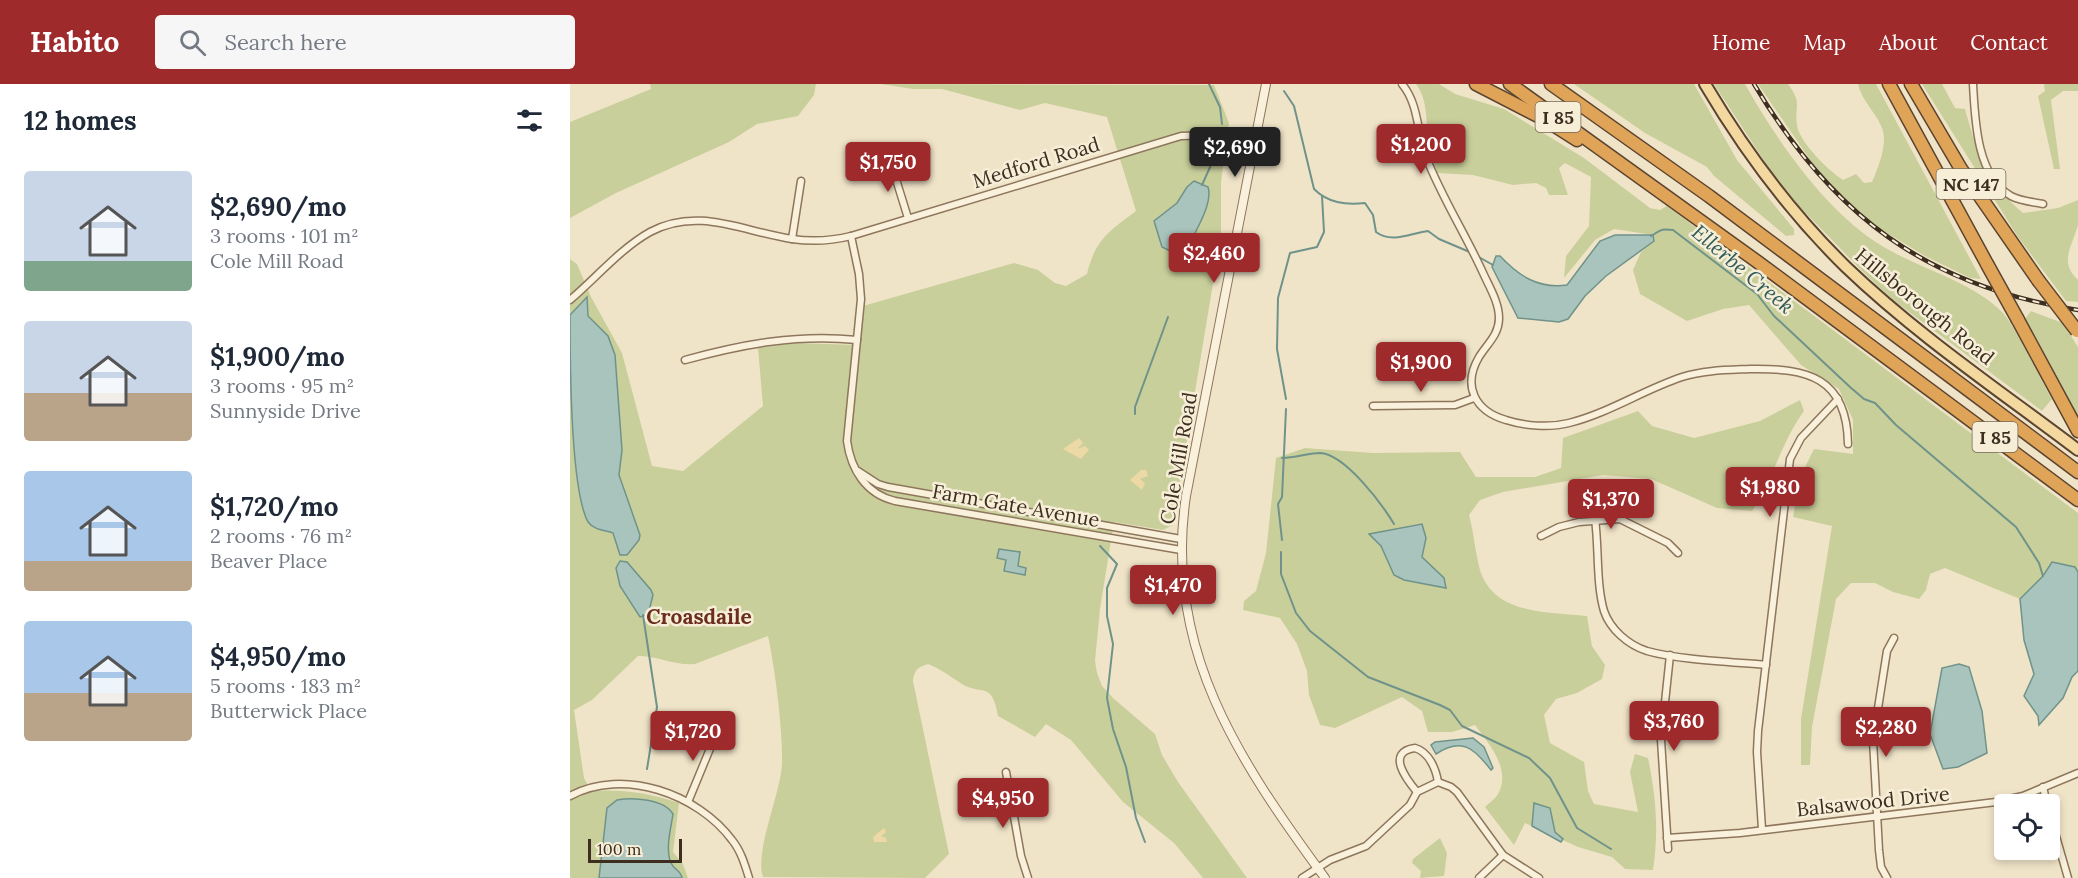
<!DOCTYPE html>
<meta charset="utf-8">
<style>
body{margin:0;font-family:Lora,serif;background:#f6f6f7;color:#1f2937;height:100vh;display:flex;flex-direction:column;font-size:22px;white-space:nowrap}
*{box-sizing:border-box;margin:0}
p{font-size:20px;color:#747a83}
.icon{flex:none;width:33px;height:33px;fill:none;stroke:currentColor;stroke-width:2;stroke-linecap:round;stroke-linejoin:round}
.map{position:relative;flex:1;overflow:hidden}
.panel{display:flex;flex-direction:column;background:#fff;width:570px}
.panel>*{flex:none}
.tools{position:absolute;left:1424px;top:710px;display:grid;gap:12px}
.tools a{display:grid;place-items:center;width:66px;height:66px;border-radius:6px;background:#fff;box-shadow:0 3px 9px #0003;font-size:30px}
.scale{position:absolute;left:18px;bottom:15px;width:94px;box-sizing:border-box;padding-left:6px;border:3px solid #3d2e20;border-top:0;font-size:16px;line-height:21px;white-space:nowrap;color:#3d2e20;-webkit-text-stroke:4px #f7eed8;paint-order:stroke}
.price{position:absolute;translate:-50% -51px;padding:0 14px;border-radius:6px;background:#9e2a2b;color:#fff;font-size:20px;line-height:39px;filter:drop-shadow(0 2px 3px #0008)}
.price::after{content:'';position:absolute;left:50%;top:36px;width:18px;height:14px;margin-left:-9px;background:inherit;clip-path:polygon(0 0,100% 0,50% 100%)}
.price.selected{background:#222;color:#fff}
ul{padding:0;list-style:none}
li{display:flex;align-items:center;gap:18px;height:150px;padding:0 24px}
li span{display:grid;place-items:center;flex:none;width:168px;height:120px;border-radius:6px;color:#555}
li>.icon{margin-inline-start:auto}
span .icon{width:72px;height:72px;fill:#fffc;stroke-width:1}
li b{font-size:26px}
h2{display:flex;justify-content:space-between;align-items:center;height:72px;padding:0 24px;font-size:26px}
header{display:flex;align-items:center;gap:36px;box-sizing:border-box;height:84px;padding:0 30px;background:#9e2a2b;color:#fff}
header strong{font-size:28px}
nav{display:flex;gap:33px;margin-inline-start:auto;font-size:21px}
.search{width:420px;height:54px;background:#f6f6f7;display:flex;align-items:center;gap:15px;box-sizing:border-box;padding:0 21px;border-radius:6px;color:#747a83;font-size:22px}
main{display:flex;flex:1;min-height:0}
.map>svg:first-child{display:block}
.green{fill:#c9cf9b}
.sand{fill:#ecd9a5}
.water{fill:#a9c4bc;stroke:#6f938a;stroke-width:1.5}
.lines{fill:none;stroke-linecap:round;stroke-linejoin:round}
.stream{stroke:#6f938a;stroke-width:2}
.minor-casing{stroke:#8d765c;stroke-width:9}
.tertiary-casing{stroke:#8d765c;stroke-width:10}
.primary-casing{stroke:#5b4430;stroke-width:14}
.motorway-casing{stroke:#5b4430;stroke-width:15}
.minor{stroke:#faf1dc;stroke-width:6}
.tertiary{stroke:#faf1dc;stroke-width:8}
.primary{stroke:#f3d9a0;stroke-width:10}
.motorway{stroke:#e0a458;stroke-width:12}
.rail-casing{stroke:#3d2e20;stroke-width:4.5}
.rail{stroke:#f7eed8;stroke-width:2;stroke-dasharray:7;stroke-linecap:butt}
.motorway-bridge-casing{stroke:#5b4430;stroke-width:15;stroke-linecap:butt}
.motorway-bridge{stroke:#e0a458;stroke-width:12}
.labels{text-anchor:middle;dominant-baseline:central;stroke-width:5;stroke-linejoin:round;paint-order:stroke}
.shield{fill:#f7eed8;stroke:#756857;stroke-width:1.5}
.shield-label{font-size:18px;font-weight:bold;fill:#3d2e20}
.street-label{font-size:20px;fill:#3d2e20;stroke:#f7eed8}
.water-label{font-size:21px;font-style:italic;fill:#2f5d5a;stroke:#f7eed8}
.neighbourhood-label{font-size:21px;font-weight:bold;fill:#6b2e1e;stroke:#f7eed8}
</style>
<header>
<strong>Habito</strong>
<div class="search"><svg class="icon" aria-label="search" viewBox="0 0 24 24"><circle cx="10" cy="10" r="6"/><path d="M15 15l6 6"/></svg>Search here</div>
<nav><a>Home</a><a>Map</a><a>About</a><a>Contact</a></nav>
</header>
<main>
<section class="panel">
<h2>12 homes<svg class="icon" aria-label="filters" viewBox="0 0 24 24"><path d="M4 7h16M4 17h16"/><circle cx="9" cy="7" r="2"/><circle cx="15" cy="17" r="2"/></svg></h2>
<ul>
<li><span style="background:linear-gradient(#c9d6e8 75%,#7fa58c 0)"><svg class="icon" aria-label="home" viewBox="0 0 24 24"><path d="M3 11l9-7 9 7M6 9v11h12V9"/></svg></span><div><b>$2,690/mo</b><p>3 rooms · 101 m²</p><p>Cole Mill Road</p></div></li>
<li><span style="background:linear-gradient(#c9d6e8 60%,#b9a48a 0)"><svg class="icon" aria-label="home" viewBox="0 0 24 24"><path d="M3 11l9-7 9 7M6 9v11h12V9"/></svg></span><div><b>$1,900/mo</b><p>3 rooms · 95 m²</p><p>Sunnyside Drive</p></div></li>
<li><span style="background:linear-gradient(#a9c7e8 75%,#b9a48a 0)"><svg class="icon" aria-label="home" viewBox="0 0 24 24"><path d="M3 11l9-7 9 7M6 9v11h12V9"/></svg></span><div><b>$1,720/mo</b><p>2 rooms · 76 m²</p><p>Beaver Place</p></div></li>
<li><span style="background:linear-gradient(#a9c7e8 60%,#b9a48a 0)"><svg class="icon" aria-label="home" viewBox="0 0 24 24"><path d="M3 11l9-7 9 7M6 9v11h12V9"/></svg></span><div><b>$4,950/mo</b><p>5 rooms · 183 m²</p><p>Butterwick Place</p></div></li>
</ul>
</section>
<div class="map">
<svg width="1508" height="794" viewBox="0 0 1508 794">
<rect width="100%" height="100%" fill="#f0e4c8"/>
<!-- green -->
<g class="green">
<path d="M80 0H246L244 11 228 32 187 40 159 58 46 109 0 134V38L81 5Z"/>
<path d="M311 0 644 1 659 39 651 98V151L603 441 593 446 544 438 530 525 525 577 527 589 532 602 543 614 585 650 592 671 608 698 677 794H633L604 759 553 718 501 656 476 640 465 653 428 632C422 596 411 612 392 600 381 593 371 585 358 580 348 583 344 586 343 597L379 770 355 794 193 793C184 769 211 708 212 680 213 647 205 585 198 552L125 580C106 582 88 572 68 572L22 616 4 626 14 694 21 707C53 705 79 709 109 719L103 768 113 780 118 794H0V175L7 180 21 213 52 269 82 382 113 387 193 322 188 264 225 259 288 261 293 222 444 179 468 186 485 199 496 202 517 190C525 156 539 147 566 127L537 33 475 19 450 26 372 5H343Z"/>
<path d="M846 0H869L885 10 934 25 1014 74 1080 124 1090 126 1097 122 1508 429V488L1505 483 1482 478 1473 492 1450 515 1375 484 1360 490 1356 506 1349 515 1323 508 1305 499H1281L1266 515 1242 643 1240 681H1231V635L1262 442 1223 433 1230 393 1244 365 1283 370V336L1269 305 1231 281 1179 221 1153 225 1117 237 1070 210 1063 186 1071 168 1084 157 1083 151 1044 145 1025 156 994 194 996 172 1019 142 1021 93 995 79 989 84 998 111H979L976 104 966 99 943 101 903 91 867 89C865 81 861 74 859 66 855 44 860 19 846 0Z"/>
<path d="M1004 0H1124L1167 76 1224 145V151L1216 152 1144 92 1137 83 1075 49Z"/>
<path d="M1144 0H1175C1207 57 1256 128 1312 162 1348 184 1403 198 1432 228 1448 246 1469 293 1482 315L1472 327 1323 216 1293 188 1229 122 1200 86Z"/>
<path d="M1188 0H1218C1233 20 1224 22 1227 41 1229 58 1259 87 1273 96L1286 90 1294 99 1302 98C1308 84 1317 62 1313 47 1308 30 1292 18 1288 0H1306L1411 195 1400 194 1355 172 1307 143 1254 96Z"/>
<path d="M1352 0H1372L1385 24 1395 25C1408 71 1415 97 1453 129L1488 124 1508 116C1508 124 1508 134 1508 141 1503 161 1488 178 1508 196V218L1496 217 1448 153Z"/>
<path d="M1474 0H1508V7H1493L1481 16 1490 85H1484L1468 12 1475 7Z"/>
<path d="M1461 227 1493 239 1508 263V336L1455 235Z"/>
<path d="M1230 316 1234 327C1212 357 1203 395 1182 427L1147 424 1081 395 1033 391 933 408 910 416 899 431C904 449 905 468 910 486 924 531 978 528 1017 532L1022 562 1035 581 1032 595 1007 609 986 615 974 631 980 659 1014 678 1018 707 1024 720 1068 728 1060 688 1065 670 1078 674C1086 712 1089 747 1083 786L1055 785 1042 773 1008 763 955 739 944 761 915 723C919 719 926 714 928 710 942 685 918 659 905 641L882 648H858L852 627 832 613 765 644 750 641 739 611 737 587 727 560 710 534 673 526 674 517 686 507 696 469 706 374 735 364 803 369 890 368 906 393H965L991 384 993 354 1068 327 1082 342 1124 354 1190 337Z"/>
<path d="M870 754 877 769 874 792 850 794 851 787 842 779 843 775Z"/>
</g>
<!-- sand -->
<g class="sand">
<path d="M509 354 513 359 507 365 515 362 519 366 511 375 493 365Z"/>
<path d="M571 386H576L578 392 570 395 575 399 572 406 560 396Z"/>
<path d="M314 744 316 748 311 752 316 754 317 758H304L303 753Z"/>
</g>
<!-- water -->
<g class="water">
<path d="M624 97 638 103C644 121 622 150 617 168L613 173 592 163 584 137 607 119 617 103Z"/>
<path d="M1045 151H1083L1084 157 1036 192 1015 212 998 235 989 238 948 234 922 183 926 172H930C949 192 968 205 997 201L1030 157Z"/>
<path d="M17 213 18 232 38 252 45 271 52 366 49 391 70 451 69 456 57 471H50L43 449C34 446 24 446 18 438 0 405 0 277 0 231Z"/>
<path d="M852 440 856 454 852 473 874 494 876 504 834 496 824 491 811 462 799 450Z"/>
<path d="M429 465 450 468 448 482 456 484 455 491 434 487 436 476 427 474Z"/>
<path d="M50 477 57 478 81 506 83 511 78 531 70 533 50 502 46 484Z"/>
<path d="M1482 478 1505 483 1508 488V587L1502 593 1493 614 1469 641 1468 632 1454 612 1464 590 1454 556 1450 515 1473 492Z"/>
<path d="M1389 580 1399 583 1412 627 1417 669 1388 683 1373 685 1360 650 1372 584Z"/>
<path d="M903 654 914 663 923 684 921 686C904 664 892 653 866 670L861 661 865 658Z"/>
<path d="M47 716C63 713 94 715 103 730 101 744 95 765 101 779 104 786 111 786 112 794H29L37 724Z"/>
<path d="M964 719 980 724 985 748 993 755 991 758 962 742Z"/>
</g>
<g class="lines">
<!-- stream -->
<g class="stream">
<path d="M639 0 650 23 652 40"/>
<path d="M714 7 724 22 744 105C758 119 775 121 795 119L803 131 806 148C822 160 841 149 858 147L869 155 902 169"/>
<path d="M632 101 649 63"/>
<path d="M1081 152C1090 147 1090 144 1103 146L1187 210 1204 232 1280 303 1294 315 1305 319 1326 341 1446 443 1469 479 1473 492"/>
<path d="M907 172 923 181"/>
<path d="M716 315 707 265 708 214 720 169 747 163 754 148 752 112"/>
<path d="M565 330V323L598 233"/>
<path d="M712 374C725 374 739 369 750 369 775 370 812 420 824 440"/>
<path d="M712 456 708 420 712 413 716 325"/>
<path d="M530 462 547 480 537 504V532L543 560 537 614 543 645 556 683 566 734 575 758"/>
<path d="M711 468V490L726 529 740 547 798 593 870 621 880 626 892 642 959 674 980 694 1007 744 1041 765"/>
<path d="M73 531 87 623 77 685"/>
</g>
<defs>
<g id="minor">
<path d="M832 0C849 20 847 49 856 73 872 114 896 151 914 191 920 204 929 219 929 234 929 251 917 260 909 273 892 302 905 327 936 336 955 342 979 344 999 339 1039 329 1073 306 1112 293 1134 286 1157 286 1180 285 1237 284 1277 293 1278 360"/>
<path d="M1403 0C1405 34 1406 92 1441 112 1450 117 1463 118 1473 120"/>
<path d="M320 76 338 134"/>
<path d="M281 152 289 190 291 215 277 357C281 386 296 410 325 417L611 466"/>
<path d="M222 155 231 97"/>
<path d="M0 216C26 194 50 165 80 148 128 122 174 148 222 155 243 158 261 157 281 152L611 52 647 51 685 57"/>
<path d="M115 276C173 260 227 250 287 256"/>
<path d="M803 322 885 321 904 314"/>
<path d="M288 387 308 400 318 403 611 455"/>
<path d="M1025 435C1029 464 1026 500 1034 527 1040 545 1058 561 1077 567 1109 576 1162 578 1196 581"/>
<path d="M971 452 989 443 1009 438 1050 435 1098 459 1108 469"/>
<path d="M436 688 451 772 458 794"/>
<path d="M868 698 881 703 887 708 933 771 969 794"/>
<path d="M1473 703 1477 720"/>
<path d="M847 708C837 696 815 668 845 664 859 668 866 685 868 698"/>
<path d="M0 712C53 683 128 710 162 756 171 767 175 781 179 794"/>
<path d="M118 718 144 655 141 637"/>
<path d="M1479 728 1498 794"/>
<path d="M1192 745 1187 668 1188 647 1220 375 1231 354 1268 315"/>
<path d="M1097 754 1170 749 1426 718 1453 712 1508 689"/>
<path d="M1098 765 1091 656 1100 571"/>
<path d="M732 794 760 776 796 762 840 721 847 708 868 698"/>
<path d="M909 794 933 771"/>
<path d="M1317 794 1311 783 1309 766 1303 656 1317 567 1324 554"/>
</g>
<path id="tertiary" d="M696 0 616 412C593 564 669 677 755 794"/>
<path id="primary" d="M1135 0C1174 66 1221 129 1276 183 1347 251 1430 307 1508 366"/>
<g id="motorway">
<path d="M906 0 974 35 1007 56"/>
<path d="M940 0 1185 176 1508 416"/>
<path d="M981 0 1139 112 1508 388"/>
<path d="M1319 0 1417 180"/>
<path d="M1341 0 1391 85 1468 196"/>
<path d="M1448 236 1508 347"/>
</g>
</defs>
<!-- minor casing -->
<use href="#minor" class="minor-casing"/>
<!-- tertiary casing -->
<use href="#tertiary" class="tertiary-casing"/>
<!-- primary casing -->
<use href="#primary" class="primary-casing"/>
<!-- motorway casing -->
<use href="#motorway" class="motorway-casing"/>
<!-- minor -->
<use href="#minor" class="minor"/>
<!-- tertiary -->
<use href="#tertiary" class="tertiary"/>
<!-- primary -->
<use href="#primary" class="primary"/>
<!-- motorway -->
<use href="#motorway" class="motorway"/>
<defs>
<path id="rail" d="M1184 0C1262 131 1356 202 1508 226"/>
</defs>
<!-- rail casing -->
<use href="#rail" class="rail-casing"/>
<!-- rail -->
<use href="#rail" class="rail"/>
<defs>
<g id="motorway-bridge">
<path d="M1417 180 1448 236"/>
<path d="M1468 196 1507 247"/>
</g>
</defs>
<!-- motorway-bridge casing -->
<use href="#motorway-bridge" class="motorway-bridge-casing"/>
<!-- motorway-bridge -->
<use href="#motorway-bridge" class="motorway-bridge"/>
</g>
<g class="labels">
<!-- shield labels -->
<g class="shield">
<rect x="965.5" y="18" width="45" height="30" rx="4.5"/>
<rect x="1366.5" y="85" width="69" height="30" rx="4.5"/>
<rect x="1402.5" y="338" width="45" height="30" rx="4.5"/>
</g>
<g class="shield-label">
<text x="988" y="33">I 85</text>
<text x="1401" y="100">NC 147</text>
<text x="1425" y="353">I 85</text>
</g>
<!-- street labels -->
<g class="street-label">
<text transform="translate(466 78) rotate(-17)">Medford Road</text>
<text transform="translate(1355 222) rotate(39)">Hillsborough Road</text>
<text transform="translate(608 374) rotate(-80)">Cole Mill Road</text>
<text transform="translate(446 421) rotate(10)">Farm Gate Avenue</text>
<text transform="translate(1303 717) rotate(-6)">Balsawood Drive</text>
</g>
<!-- water labels -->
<g class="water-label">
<text transform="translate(1173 185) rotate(40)">Ellerbe Creek</text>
</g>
<!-- neighbourhood labels -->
<g class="neighbourhood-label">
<text x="129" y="532">Croasdaile</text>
</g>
</g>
</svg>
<div class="tools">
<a><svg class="icon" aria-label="locate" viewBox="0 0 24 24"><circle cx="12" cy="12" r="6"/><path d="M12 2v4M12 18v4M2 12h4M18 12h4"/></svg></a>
</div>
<div class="scale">100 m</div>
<b class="price" style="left:851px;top:91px">$1,200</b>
<b class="price selected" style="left:665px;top:94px">$2,690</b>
<b class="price" style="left:318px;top:109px">$1,750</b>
<b class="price" style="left:644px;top:200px">$2,460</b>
<b class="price" style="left:851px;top:309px">$1,900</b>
<b class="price" style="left:1200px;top:434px">$1,980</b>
<b class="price" style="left:1041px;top:446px">$1,370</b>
<b class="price" style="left:603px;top:532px">$1,470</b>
<b class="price" style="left:1104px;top:668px">$3,760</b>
<b class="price" style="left:1316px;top:674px">$2,280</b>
<b class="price" style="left:123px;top:678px">$1,720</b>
<b class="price" style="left:433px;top:745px">$4,950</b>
</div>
</main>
